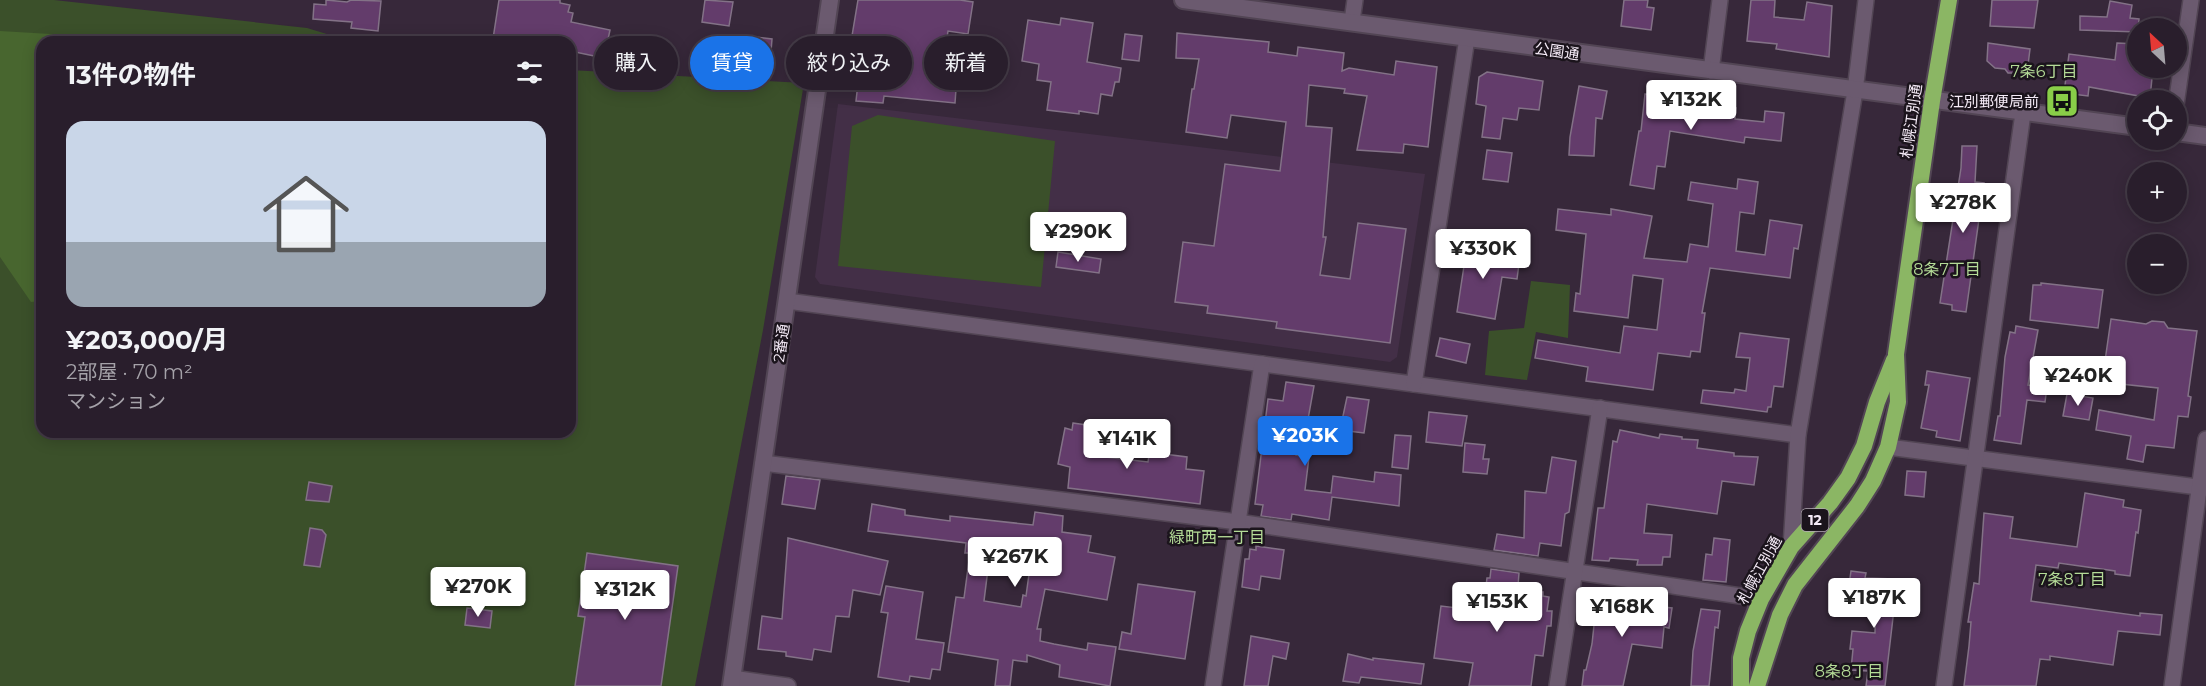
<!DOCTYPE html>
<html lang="ja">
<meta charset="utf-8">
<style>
body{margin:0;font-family:Montserrat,"Noto Sans JP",sans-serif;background:#312734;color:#f1f3f6;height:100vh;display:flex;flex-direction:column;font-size:22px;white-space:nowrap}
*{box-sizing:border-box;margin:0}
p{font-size:20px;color:#a5a2a9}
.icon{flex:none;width:33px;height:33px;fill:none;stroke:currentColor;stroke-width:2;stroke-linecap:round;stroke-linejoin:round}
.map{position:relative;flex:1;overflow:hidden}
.side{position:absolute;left:36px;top:36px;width:540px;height:402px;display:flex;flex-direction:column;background:#291e2c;border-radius:18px;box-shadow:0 3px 15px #0003,0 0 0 2px #453c48}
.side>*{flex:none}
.hud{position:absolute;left:594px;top:36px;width:570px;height:54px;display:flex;gap:12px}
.needle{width:39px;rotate:334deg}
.controls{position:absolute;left:2127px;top:18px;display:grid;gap:12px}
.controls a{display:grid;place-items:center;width:60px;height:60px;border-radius:50%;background:#291e2c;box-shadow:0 3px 15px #0003,0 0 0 2px #453c48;font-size:30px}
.price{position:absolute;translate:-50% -51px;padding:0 14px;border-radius:6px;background:#fff;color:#222;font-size:20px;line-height:39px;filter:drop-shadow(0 2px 3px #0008)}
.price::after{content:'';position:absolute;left:50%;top:36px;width:18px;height:14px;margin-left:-9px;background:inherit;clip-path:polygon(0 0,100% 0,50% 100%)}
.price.on{background:#1a73e8;color:#fff}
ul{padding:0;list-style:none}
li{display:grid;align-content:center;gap:12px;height:318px;padding:0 30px}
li+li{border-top:2px solid #453c48}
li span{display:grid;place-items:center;height:186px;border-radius:18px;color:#555}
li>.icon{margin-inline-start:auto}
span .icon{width:108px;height:108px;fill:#fffc;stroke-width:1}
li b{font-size:26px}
h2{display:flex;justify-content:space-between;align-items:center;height:72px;padding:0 30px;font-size:26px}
.tag{padding:0 21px;border-radius:27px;background:#291e2c;box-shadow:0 3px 15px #0003,0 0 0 2px #453c48;font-size:21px;line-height:54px}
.tag.on{background:#1a73e8;color:#fff}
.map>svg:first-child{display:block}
.built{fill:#432f47}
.green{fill:#3b502a}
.forest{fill:#48662f}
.building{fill:#633c6b;stroke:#837287;stroke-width:1.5;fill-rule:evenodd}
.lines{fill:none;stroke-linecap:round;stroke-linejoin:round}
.minor-casing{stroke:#524554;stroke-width:18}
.tertiary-casing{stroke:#524554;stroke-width:20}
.trunk-casing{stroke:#524554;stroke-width:20}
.minor{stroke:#6b5a6f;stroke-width:15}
.tertiary{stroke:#6b5a6f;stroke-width:16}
.trunk{stroke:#8bb664;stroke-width:16}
.labels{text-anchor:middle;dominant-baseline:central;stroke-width:5;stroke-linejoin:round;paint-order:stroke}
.shield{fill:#1b141c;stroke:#b4aab5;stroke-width:1.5}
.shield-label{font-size:14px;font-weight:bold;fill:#f5ebf7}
.street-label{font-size:15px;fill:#f5ebf7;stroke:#1b141c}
.poi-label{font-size:15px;fill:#f5ebf7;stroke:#1b141c;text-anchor:end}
.neighbourhood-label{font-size:16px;fill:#b4db97;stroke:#1b141c}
</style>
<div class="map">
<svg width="2206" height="686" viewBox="0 0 2206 686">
<rect width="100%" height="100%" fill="#37283a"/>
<!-- built -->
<path class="built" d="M838 104 1425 174 1397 357 1390 362 820 284 815 277Z"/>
<!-- green -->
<g class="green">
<path d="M0 0H54L307 28 353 42H42V432H570V70L804 83 763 330 695 686H0Z"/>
<path d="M878 115 1055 141 1041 287 838 266 852 126Z"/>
<path d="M1531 281 1570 285 1568 338 1536 332 1527 380 1485 375 1489 331 1524 328Z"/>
</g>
<!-- forest -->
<path class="forest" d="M0 31 185 42H42V301L31 302 0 257Z"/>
<!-- building -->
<g class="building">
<path d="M326 0 347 2 351 0 381 1 378 31 351 28 352 22 313 19 314 4 326 5Z"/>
<path d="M499 0H560V3L570 5 568 12 573 13 571 22 610 30 604 58 570 51V42H505L493 39Z"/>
<path d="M705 0 733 2 729 26 702 22Z"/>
<path d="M858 0H960L973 2 968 34 948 31 940 88 956 89 955 103 884 96 883 103 856 101 861 56 849 54Z"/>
<path d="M1624 0H1648L1647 7 1654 8 1651 30 1621 26Z"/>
<path d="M1751 0H1775L1774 17 1804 20 1807 2 1832 6 1829 57 1776 49 1777 44 1747 41Z"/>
<path d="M1992 0H2038L2034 28 1990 26Z"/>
<path d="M2110 1 2132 5 2130 18 2139 19 2138 32 2080 30V16L2107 17Z"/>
<path d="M1061 18 1093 23 1087 62 1121 68 1119 82H1115L1112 96 1101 94 1098 114 1079 111V114L1047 110 1051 82 1037 80 1039 64 1022 61 1028 20 1060 25Z"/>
<path d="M1177 33 1269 42 1268 52 1297 56 1298 47 1344 53 1342 71 1349 68 1394 75 1396 61 1437 67 1428 147 1404 144 1403 153 1357 150 1367 96 1344 93 1345 89 1309 85 1306 126 1332 128 1323 237H1326L1320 275 1350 279 1358 223 1406 229 1390 343 1276 328 1277 322 1207 313 1208 306 1175 302 1183 242 1214 246 1225 164 1280 171 1286 122 1231 115 1227 138 1186 132 1192 89H1194L1199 59 1176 58Z"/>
<path d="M1125 34 1142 36 1139 61 1122 59Z"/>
<path d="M746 36 772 39 770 64 751 63V59H743Z"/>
<path d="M1988 43 2030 49 2027 73H2008L2005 69 1995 68 1987 61Z"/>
<path d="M2117 43 2138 44V68H2153L2150 98 2089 87 2088 96 2064 93 2069 54 2115 60Z"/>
<path d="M1487 72 1543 81 1539 110 1519 108 1517 120 1503 118 1500 139 1482 137 1486 106 1476 104 1479 77Z"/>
<path d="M1579 86 1607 91 1602 119 1596 118 1594 156 1569 155 1570 137Z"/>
<path d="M1645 94 1678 97V102L1736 108 1735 119 1764 122 1765 111 1784 113 1781 141 1745 137 1744 143 1670 131 1665 167 1657 166 1654 189 1630 185 1639 131H1641Z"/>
<path d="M1962 146H1977L1975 182 1984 183 1966 312 1952 310V305L1940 303 1961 168Z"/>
<path d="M1487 150 1512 153 1508 182 1483 179Z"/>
<path d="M1738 179 1758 182 1754 214 1740 212 1736 251 1765 255 1770 220 1802 225 1798 249 1794 248 1790 278 1710 268 1702 313H1705L1700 352 1691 351 1690 357 1658 353 1653 390 1586 381 1588 367 1535 358 1538 340 1620 353 1624 326 1657 330 1663 279 1633 275 1628 318 1574 311 1576 293 1580 294 1586 234 1556 230 1558 209 1611 215V209L1652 216 1644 258 1687 262 1690 244 1708 247 1713 204 1688 200 1691 182 1737 189Z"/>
<path d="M1452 249 1520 256 1517 279 1502 277 1495 319 1457 312 1464 266 1450 264Z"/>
<path d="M1058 252 1101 259 1099 273 1056 267Z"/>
<path d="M2041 283 2103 290 2098 328 2030 320 2033 285H2041Z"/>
<path d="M2111 319 2146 324 2152 321 2164 322 2168 328 2197 331 2188 396 2191 397 2188 417 2178 416 2174 448 2146 445 2143 462 2127 459 2131 436 2096 430 2099 410 2154 420 2158 388 2102 382Z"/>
<path d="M2016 326 2038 330 2028 385 2047 387 2045 402 2027 400 2021 444 1994 440 1998 416H2000L2005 357 2010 332 2015 333Z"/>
<path d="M1740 333 1789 339 1783 387 1774 386 1771 407H1768L1767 412 1701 403 1703 390 1734 393 1735 389 1746 391 1750 358 1736 357Z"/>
<path d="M1440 338 1470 344 1466 363 1436 356Z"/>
<path d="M1927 371 1970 378 1960 441 1936 437 1937 431 1921 428 1929 385H1925Z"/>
<path d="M1286 382 1314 386 1307 425 1301 424 1296 455 1309 457 1305 490 1331 493 1333 476 1374 482 1375 472 1401 475 1399 506 1332 497 1329 520 1292 514 1291 520 1261 516 1263 505 1255 504 1268 399 1283 401Z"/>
<path d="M2067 394 2093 398 2089 420 2063 416Z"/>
<path d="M1347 397 1369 400 1364 433 1340 430Z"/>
<path d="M1429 412 1467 416 1462 446 1426 442Z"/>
<path d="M1073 423 1100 427 1097 456 1148 462 1150 449 1164 451V454L1187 457 1186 469 1204 471 1200 504 1068 488 1070 467 1058 464 1065 428 1072 430Z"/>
<path d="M1620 430 1659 438 1660 434 1682 437V439L1698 440 1697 448 1734 453V456L1758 457 1754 485 1722 481 1717 514 1647 504 1644 533 1672 535 1670 557H1663L1662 565H1637L1638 560 1610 558 1609 561 1592 560 1598 508H1604L1613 441 1617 442Z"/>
<path d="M1395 435 1411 436 1408 469 1392 467Z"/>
<path d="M1465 443 1485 445 1483 459H1489L1487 474 1463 472Z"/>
<path d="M1552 457 1576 461 1569 512 1565 514 1561 546 1540 543 1538 556 1494 550 1497 534 1524 538 1525 491 1546 493Z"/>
<path d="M1907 471 1926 472 1924 497 1905 495Z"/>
<path d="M786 476 820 480 815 509 782 504Z"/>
<path d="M309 482 332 486 329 502 306 500Z"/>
<path d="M2085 493 2124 500 2123 507 2141 510 2138 533 2136 532 2130 576 2115 574V571L2059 563 2058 568 2036 565 2031 601 2140 616V613L2162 615 2160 635 2118 631 2113 665 2050 656V660L2040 659 2036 686H1964L1969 646 1971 622H1968L1974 583 1979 584 1984 513 2013 517 2010 538 2077 547Z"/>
<path d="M872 504 905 510V515L950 521V516L1033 525 1035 512 1063 516 1062 532 1091 536 1088 552 1115 557 1107 600 1045 589 1037 629H1041L1040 641 1054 644 1087 650 1088 643 1116 647 1110 686 1059 677 1060 665 1027 655V662L1013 660 1010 686H995L998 660 948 652 956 597 964 598 970 553H965L966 543 868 531ZM1002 541 1033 545 1026 596 1023 595 1021 607 984 601 989 561 999 563Z"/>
<path d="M310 528 322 530 326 535 320 567 304 565Z"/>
<path d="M788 538 888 561 880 595 853 590 849 617 836 616 831 652 814 649 812 660 786 656V652L758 649 762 616 782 619Z"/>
<path d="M1714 538 1730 540 1726 582 1703 580 1706 554 1712 555Z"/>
<path d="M1256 546 1284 550 1280 579 1261 576 1259 590 1242 587 1245 559H1249L1250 549 1256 550Z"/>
<path d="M587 553 678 566 661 686H575L585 617 578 616Z"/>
<path d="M1491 569 1519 573 1518 586 1538 589 1539 592H1543V596L1549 597 1547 611H1552L1551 626H1547L1543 656 1535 655 1531 686H1469L1473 663 1434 658 1441 606 1483 611 1487 578H1490Z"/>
<path d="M1851 571 1866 573 1865 578 1895 579 1894 609 1885 686H1866L1868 671 1851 670 1853 649H1850L1852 631 1875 633 1876 596 1848 592Z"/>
<path d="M1138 584 1195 592 1185 659 1119 649 1122 632 1131 634Z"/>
<path d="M886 586 923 592 916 639 944 643 940 670 932 669 930 679 910 676 909 682 878 677 888 613 881 612Z"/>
<path d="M1597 597 1626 600V603L1672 608 1669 628 1664 627 1662 648 1632 644 1623 686H1582L1584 670H1586L1592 644Z"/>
<path d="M467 608 492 611 490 628 465 625Z"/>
<path d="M1701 609 1720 611 1718 628 1715 627 1709 686H1691L1693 651Z"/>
<path d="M1251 636 1289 643 1286 659 1273 656 1268 686H1244Z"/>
<path d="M1348 654 1373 660V658L1424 664 1421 684 1361 677 1359 683 1343 681Z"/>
</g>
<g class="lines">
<defs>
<g id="minor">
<path d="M1352 21 1355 0"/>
<path d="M1711 71 1720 0"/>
<path d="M2176 105 2191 0"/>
<path d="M787 301 1798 435"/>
<path d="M1414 384 1467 38"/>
<path d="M1888 447 2206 488"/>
<path d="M763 463 1238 522 1761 599"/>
<path d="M1791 547 1798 435 1855 91 1866 0"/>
<path d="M732 678 788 686"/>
<path d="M1213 686 1262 364"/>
<path d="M1557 686 1600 408"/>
<path d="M1944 686 2023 113"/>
<path d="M2172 686 2206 439"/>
</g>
<g id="tertiary">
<path d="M1183 0 2138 127"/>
<path d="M2176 132 2206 136"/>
<path d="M731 686 830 0"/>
</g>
<g id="trunk">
<path d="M1741 686V658L1748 631 1761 599 1791 547 1830 503 1848 478 1864 446 1877 402 1894 360"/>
<path d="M1757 686 1780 615 1795 585 1857 506 1873 481 1888 447 1898 402 1896 354 1932 101 1949 0"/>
</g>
</defs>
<!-- minor casing -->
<use href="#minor" class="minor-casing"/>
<!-- tertiary casing -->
<use href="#tertiary" class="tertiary-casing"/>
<!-- trunk casing -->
<use href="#trunk" class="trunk-casing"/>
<!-- minor -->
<use href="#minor" class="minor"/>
<!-- tertiary -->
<use href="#tertiary" class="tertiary"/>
<!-- trunk -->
<use href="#trunk" class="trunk"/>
</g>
<!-- icons -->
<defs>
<symbol id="bus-square" viewBox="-11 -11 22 22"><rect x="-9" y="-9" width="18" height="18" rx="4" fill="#89ce48" stroke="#1b141c"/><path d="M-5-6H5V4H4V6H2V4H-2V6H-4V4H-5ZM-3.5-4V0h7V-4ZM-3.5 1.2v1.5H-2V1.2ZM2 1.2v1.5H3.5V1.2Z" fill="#111"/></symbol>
</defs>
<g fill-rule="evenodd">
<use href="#bus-square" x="2043" y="82" width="38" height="38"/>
</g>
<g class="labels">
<!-- shield labels -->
<rect class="shield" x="1801.5" y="509" width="27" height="22" rx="4.5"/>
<g class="shield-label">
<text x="1815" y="520">12</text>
</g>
<!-- street labels -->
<g class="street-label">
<text transform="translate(1557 51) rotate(8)">公園通</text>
<text transform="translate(1911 121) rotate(-82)">札幌江別通</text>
<text transform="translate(781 343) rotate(-82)">2番通</text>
<text transform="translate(1759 570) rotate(-61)">札幌江別通</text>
</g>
<!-- poi labels -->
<g class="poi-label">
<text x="2039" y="101">江別郵便局前</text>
</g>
<!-- neighbourhood labels -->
<g class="neighbourhood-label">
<text x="2044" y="71">7条6丁目</text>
<text x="1947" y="269">8条7丁目</text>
<text x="1217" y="537">緑町西一丁目</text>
<text x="2072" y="579">7条8丁目</text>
<text x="1849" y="671">8条8丁目</text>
</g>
</g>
</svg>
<div class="controls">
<a><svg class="needle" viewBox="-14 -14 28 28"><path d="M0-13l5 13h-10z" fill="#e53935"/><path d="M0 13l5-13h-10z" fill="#a5a2a9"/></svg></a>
<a><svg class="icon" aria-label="locate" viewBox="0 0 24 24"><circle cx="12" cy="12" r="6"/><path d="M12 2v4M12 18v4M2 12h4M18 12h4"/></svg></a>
<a>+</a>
<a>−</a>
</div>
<b class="price" style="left:1691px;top:131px">¥132K</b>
<b class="price" style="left:1963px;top:234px">¥278K</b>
<b class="price" style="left:1078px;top:263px">¥290K</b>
<b class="price" style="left:1483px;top:280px">¥330K</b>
<b class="price" style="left:2078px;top:407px">¥240K</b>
<b class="price on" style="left:1305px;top:467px">¥203K</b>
<b class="price" style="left:1127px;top:470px">¥141K</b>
<b class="price" style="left:1015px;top:588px">¥267K</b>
<b class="price" style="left:478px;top:618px">¥270K</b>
<b class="price" style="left:625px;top:621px">¥312K</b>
<b class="price" style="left:1874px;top:629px">¥187K</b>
<b class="price" style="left:1497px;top:633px">¥153K</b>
<b class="price" style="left:1622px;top:638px">¥168K</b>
<div class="hud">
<a class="tag">購入</a>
<a class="tag on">賃貸</a>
<a class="tag">絞り込み</a>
<a class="tag">新着</a>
</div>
<section class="side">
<h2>13件の物件<svg class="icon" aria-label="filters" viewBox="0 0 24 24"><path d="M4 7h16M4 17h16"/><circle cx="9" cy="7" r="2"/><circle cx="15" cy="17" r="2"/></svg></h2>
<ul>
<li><span style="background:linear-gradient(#c9d6e8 65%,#9aa5b1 0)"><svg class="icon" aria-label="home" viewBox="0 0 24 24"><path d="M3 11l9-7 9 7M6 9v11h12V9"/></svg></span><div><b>¥203,000/月</b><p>2部屋 · 70 m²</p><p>マンション</p></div></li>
</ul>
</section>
</div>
